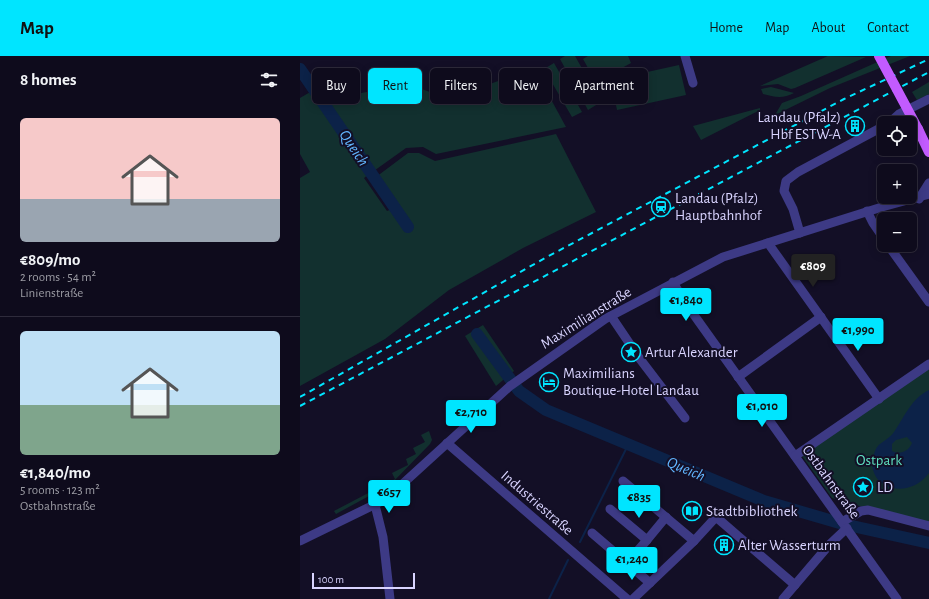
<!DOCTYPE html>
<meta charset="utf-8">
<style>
body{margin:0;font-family:"Alegreya Sans",sans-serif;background:#1c1929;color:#f1f3f6;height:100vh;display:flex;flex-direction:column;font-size:15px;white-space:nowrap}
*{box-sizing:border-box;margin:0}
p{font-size:13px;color:#9b9ba3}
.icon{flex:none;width:22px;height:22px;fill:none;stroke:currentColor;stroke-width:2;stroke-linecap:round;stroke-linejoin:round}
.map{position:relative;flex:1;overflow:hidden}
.panel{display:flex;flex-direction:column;background:#0e0b1c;width:300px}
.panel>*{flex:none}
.hud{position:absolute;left:12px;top:12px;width:380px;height:36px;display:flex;gap:8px}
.tools{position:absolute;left:577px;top:60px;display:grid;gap:8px}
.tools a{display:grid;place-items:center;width:40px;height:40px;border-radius:6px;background:#0e0b1c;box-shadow:0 2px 10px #0003,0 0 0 1px #2e2b3b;font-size:20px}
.scale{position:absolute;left:12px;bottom:10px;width:103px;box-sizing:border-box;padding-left:4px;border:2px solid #d9d4ff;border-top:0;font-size:11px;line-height:14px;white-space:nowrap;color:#d9d4ff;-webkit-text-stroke:3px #130f26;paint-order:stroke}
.price{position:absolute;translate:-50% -34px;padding:0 9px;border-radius:4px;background:#00e5ff;color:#111;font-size:13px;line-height:26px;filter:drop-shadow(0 1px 2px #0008)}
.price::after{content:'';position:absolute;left:50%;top:24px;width:12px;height:9px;margin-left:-6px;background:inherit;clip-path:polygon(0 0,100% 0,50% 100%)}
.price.current{background:#222;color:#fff}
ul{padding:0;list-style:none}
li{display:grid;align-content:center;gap:8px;height:212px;padding:0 20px}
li+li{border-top:1px solid #2e2b3b}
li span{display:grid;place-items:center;height:124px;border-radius:6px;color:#555}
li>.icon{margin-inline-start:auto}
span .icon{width:72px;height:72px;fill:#fffc;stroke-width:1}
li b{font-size:17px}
h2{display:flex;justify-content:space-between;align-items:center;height:48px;padding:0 20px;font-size:17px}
.tag{padding:0 14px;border-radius:6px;background:#0e0b1c;box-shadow:0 2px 10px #0003,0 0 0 1px #2e2b3b;font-size:14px;line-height:36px}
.tag.current{background:#00e5ff;color:#111}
header{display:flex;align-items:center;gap:24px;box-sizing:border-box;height:56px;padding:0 20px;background:#00e5ff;color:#111}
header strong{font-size:19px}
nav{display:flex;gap:22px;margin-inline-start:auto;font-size:14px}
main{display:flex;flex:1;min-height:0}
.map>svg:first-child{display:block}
.green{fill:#12302f}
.water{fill:#0c2248;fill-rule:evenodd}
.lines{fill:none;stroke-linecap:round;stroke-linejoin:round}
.stream{stroke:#0c2248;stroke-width:2}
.river{stroke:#0c2248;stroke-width:12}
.minor{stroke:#3d3a85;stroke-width:9}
.major{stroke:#c25bff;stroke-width:10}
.rail{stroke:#00e5ff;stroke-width:2;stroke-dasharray:6 5;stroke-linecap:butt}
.major-bridge{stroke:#c25bff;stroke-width:10}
.labels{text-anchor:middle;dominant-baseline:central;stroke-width:4;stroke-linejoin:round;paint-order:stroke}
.poi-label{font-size:15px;fill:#d9d4ff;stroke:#130f26;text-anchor:start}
.street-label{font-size:15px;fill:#d9d4ff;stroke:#130f26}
.park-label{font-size:15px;fill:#5fe0c0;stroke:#130f26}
.water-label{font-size:16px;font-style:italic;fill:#62b6ff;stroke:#130f26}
</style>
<header>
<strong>Map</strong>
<nav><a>Home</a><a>Map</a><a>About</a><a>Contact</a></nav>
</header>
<main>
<section class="panel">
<h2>8 homes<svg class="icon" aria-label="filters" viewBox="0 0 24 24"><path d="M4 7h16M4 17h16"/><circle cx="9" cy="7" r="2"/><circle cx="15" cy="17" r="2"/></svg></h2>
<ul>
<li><span style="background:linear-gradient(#f6c9c9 65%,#9aa5b1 0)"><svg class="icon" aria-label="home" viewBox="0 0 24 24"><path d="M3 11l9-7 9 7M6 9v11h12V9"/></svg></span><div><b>€809/mo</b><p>2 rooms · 54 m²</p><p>Linienstraße</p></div></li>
<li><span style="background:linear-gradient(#bfe0f5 60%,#7fa58c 0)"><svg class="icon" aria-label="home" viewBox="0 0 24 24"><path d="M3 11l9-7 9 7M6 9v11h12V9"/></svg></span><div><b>€1,840/mo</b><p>5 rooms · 123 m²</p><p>Ostbahnstraße</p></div></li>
</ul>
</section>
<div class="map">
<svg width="629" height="543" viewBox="0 0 629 543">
<rect width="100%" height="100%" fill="#130f26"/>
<!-- green -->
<g class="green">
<path d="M265 0H275L301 46 288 54 260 3Z"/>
<path d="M288 0H328L331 7 296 26 283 3Z"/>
<path d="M528 0 566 1 495 32 491 33 478 28 460 30Z"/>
<path d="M591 0H610L530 32 475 59 482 47 501 40Z"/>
<path d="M254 7 282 56 272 61 244 13Z"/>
<path d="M379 9 386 39 317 54 311 24Z"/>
<path d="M234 12 266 71 136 98 123 91 106 92 64 122 87 155 97 151 76 121 108 97H119L135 105 256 78 296 156 223 192 149 234 85 283 0 330V122L10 116 0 98V42L12 35 19 45 109 28 148 43Z"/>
<path d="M629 26V38L617 44 612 36Z"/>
<path d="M471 31 494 37C483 43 474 41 463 38L461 33Z"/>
<path d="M460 52V54L401 84 393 70Z"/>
<path d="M183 269 214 315 196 330 165 280Z"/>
<path d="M629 312V470L532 442 500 397Z"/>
<path d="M129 375 132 384 130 388 91 428 36 458 34 455 95 423 92 417 108 409 106 403 116 398 113 392 125 386 121 379Z"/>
</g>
<!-- water -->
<path class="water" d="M629 334V417C607 447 561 431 575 395 578 386 589 384 594 376 605 360 611 343 629 334ZM607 381 612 387C608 396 600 399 592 395V388L596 384Z"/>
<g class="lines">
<!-- stream -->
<g class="stream">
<path d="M280 486 328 389"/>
<path d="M249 543 268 504"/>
</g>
<!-- river -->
<g class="river">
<path d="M0 13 108 171"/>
<path d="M177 278 219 335 246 354 464 445 543 468 629 487"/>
</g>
<!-- minor -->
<g class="minor">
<path d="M385 0 393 27"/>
<path d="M589 67 599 58 629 43"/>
<path d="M619 143 629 127"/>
<path d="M567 155 573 167 584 183"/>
<path d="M500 177 493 153 484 135 486 125 498 116 584 70"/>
<path d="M468 187 579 343"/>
<path d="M588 189 629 246"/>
<path d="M373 226 384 245 597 543"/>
<path d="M311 260 340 303 385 362"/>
<path d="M438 321 521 261"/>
<path d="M147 387 327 543"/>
<path d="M495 400 629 308"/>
<path d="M323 425 394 485 416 461 495 529"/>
<path d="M75 449 83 481 90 543"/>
<path d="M310 453 347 484 366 461"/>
<path d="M542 466 561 455 568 454 629 470"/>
<path d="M292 477 327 507 347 484"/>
<path d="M0 485 86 443 210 330 305 263 423 201 582 151 629 138"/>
<path d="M327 507 350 527"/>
<path d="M333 543 394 485"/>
<path d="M483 543 529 489 547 472"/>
</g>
<!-- major -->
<path class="major" d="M618 73 629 96"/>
<!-- rail -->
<g class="rail">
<path d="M0 341 245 202 544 43 629 3"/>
<path d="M0 350 629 16"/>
</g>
<!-- major-bridge -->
<path class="major-bridge" d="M579 0 618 73"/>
</g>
<!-- icons -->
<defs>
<symbol id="building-ring" viewBox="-11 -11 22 22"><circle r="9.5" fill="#130f26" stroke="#00e5ff" stroke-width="1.5"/><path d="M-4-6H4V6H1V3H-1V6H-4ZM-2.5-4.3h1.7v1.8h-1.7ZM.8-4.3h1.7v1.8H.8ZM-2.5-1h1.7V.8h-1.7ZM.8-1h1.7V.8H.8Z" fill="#00e5ff"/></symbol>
<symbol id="station-ring" viewBox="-11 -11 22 22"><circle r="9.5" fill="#130f26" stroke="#00e5ff" stroke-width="1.5"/><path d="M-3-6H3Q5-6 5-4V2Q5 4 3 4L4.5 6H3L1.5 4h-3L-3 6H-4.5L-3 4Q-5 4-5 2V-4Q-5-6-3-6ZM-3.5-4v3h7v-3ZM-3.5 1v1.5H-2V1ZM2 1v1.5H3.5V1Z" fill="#00e5ff"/></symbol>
<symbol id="sight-ring" viewBox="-11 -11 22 22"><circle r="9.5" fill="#130f26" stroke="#00e5ff" stroke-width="1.5"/><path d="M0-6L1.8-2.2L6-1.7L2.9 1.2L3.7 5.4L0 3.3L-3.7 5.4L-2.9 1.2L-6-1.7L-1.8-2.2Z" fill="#00e5ff"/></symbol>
<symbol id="hotel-ring" viewBox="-11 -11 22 22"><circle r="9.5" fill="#130f26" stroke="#00e5ff" stroke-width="1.5"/><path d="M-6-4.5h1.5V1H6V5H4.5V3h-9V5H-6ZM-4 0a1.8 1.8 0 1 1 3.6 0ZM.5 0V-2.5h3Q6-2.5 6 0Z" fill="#00e5ff"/></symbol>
<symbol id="library-ring" viewBox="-11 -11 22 22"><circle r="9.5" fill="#130f26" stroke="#00e5ff" stroke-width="1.5"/><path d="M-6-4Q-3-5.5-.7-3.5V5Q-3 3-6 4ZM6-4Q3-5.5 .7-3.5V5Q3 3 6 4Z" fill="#00e5ff"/></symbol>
</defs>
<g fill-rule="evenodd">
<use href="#building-ring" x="544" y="59" width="22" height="22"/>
<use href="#station-ring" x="350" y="140" width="22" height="22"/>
<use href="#sight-ring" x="320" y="285" width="22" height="22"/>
<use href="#hotel-ring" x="238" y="315" width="22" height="22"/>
<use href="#sight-ring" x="552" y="420" width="22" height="22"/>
<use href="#library-ring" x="381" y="444" width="22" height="22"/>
<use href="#building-ring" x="413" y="478" width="22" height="22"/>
</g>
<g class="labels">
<!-- poi labels -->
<g class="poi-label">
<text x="541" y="61" text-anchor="end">Landau (Pfalz)<tspan x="541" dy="17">Hbf ESTW-A</tspan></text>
<text x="375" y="142">Landau (Pfalz)<tspan x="375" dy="17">Hauptbahnhof</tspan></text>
<text x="345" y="296">Artur Alexander</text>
<text x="263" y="317">Maximilians<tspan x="263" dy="17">Boutique-Hotel Landau</tspan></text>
<text x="577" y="431">LD</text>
<text x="406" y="455">Stadtbibliothek</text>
<text x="438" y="489">Alter Wasserturm</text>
</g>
<!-- street labels -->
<g class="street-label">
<text transform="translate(286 262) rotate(-32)">Maximilianstraße</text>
<text transform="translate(531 426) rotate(54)">Ostbahnstraße</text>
<text transform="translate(237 447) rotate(41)">Industriestraße</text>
</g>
<!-- park labels -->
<g class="park-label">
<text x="579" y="404">Ostpark</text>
</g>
<!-- water labels -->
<g class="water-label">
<text transform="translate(54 92) rotate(56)">Queich</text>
<text transform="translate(386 413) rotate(23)">Queich</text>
</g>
</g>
</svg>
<div class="tools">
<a><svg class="icon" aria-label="locate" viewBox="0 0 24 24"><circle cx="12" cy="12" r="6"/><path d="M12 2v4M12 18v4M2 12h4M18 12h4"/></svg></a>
<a>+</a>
<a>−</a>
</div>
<div class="scale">100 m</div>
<b class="price current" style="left:513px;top:232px">€809</b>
<b class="price" style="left:386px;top:266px">€1,840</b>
<b class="price" style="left:558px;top:296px">€1,990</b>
<b class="price" style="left:462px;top:372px">€1,010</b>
<b class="price" style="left:171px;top:378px">€2,710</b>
<b class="price" style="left:89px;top:458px">€657</b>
<b class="price" style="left:339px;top:463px">€835</b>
<b class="price" style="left:332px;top:525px">€1,240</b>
<div class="hud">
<a class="tag">Buy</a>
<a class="tag current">Rent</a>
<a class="tag">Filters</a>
<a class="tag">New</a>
<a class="tag">Apartment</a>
</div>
</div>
</main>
